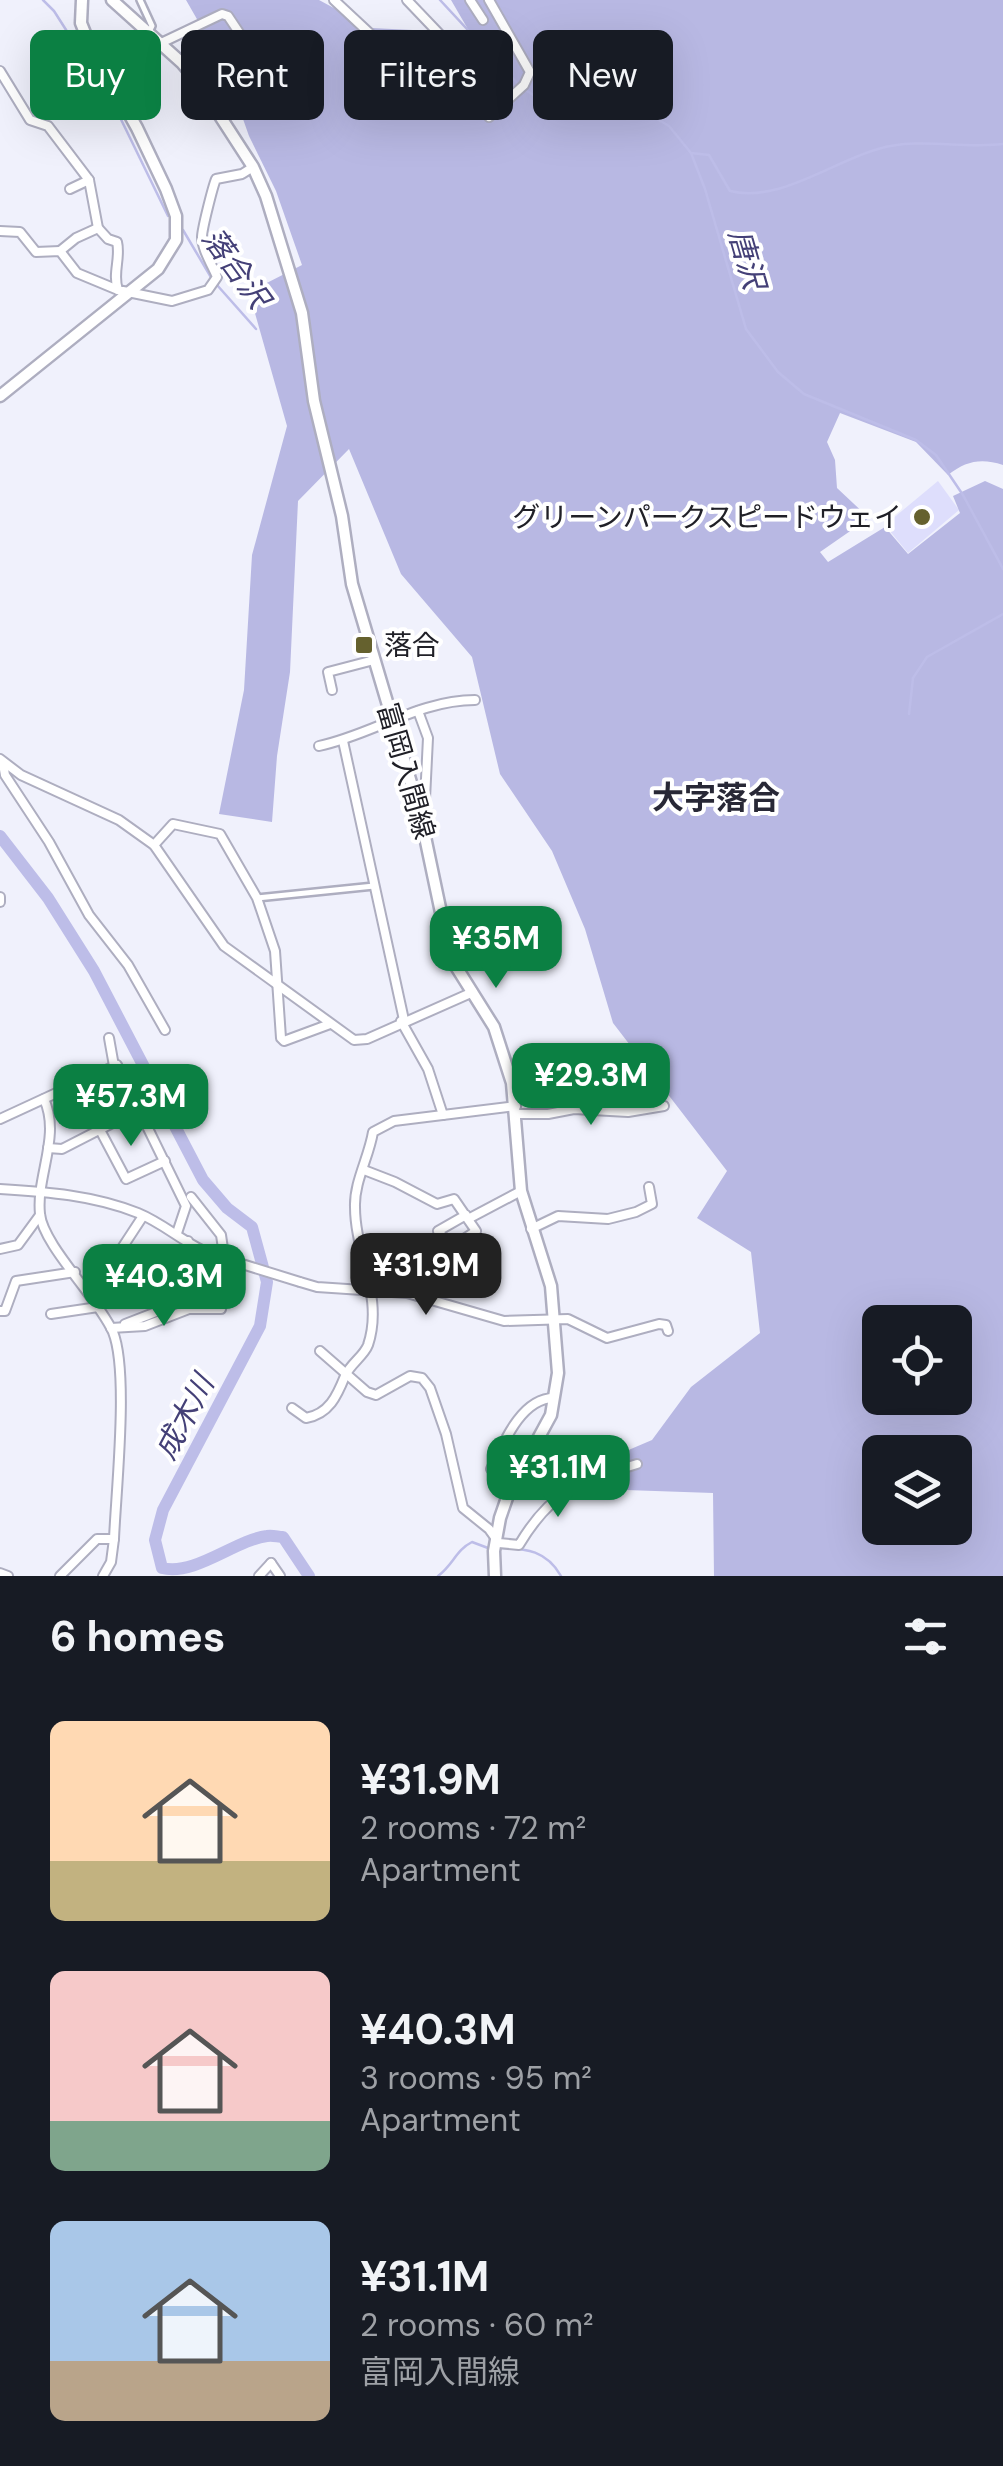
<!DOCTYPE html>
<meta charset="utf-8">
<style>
body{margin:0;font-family:"DM Sans","Noto Sans JP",sans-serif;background:#242831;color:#f1f3f6;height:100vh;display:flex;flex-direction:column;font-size:38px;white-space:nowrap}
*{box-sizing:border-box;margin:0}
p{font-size:32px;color:#9ea1a6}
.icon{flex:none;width:55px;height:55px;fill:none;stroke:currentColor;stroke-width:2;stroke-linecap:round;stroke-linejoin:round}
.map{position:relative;height:1576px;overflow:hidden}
.side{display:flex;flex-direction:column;background:#171b24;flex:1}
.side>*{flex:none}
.hud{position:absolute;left:30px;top:30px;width:945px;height:90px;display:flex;gap:20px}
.tools{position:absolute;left:862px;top:1305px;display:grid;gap:20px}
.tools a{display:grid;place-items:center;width:110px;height:110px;border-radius:15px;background:#171b24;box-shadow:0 10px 40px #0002;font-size:50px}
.price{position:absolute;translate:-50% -85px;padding:0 22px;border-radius:20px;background:#0b8043;color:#fff;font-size:32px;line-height:65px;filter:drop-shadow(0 2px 5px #0008)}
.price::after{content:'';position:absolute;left:50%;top:60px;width:30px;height:22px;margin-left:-15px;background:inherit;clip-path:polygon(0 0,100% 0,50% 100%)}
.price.active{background:#222;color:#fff}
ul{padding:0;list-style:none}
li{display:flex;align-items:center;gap:30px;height:250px;padding:0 50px}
li span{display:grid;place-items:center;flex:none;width:280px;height:200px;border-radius:15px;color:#555}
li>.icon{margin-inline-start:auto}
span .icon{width:120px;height:120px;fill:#fffc;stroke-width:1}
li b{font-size:42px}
h2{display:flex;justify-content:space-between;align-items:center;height:120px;padding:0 50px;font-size:42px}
.tag{padding:0 35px;border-radius:15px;background:#171b24;box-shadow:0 10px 40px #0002;font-size:35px;line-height:90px}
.tag.active{background:#0b8043;color:#fff}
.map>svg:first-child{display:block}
.green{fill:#dedefc}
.forest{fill:#b8b8e3;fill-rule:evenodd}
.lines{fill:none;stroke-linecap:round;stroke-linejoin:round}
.stream{stroke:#bdbde8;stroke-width:2.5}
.river{stroke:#bdbde8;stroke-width:12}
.pedestrian-casing{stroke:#aeaec0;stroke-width:10}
.minor-casing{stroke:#aeaec0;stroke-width:12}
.secondary-casing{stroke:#aeaec0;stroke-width:15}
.pedestrian{stroke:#fff;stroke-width:5}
.minor{stroke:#fff;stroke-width:8}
.secondary{stroke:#fff;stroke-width:10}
.minor-bridge-casing{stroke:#aeaec0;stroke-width:12;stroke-linecap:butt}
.minor-bridge{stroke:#fff;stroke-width:8}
.poi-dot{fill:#65612e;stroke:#fff;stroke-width:4}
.labels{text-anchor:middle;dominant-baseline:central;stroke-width:8;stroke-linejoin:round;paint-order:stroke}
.poi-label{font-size:28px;fill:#202027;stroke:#fff;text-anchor:end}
.street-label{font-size:28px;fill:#202027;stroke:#fff}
.water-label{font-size:30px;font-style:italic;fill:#444077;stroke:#fff}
.quarter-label{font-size:32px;font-weight:bold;fill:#282836;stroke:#fff}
</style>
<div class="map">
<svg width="1003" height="1576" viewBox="0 0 1003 1576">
<rect width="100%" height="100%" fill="#f0f1fc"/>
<!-- green -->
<path class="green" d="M938 481 959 510 908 553 885 525Z"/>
<!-- forest -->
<path class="forest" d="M186 0H319L371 28 413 30 473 90 494 74 451 0H1003V465C981 458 966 461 948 475L916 442 840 413 827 442 835 460 837 488 869 518 820 552 828 562 885 527 908 554 960 513 953 496 985 481 1003 489V1576H714L713 1493 597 1489 591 1466 652 1440 691 1387 760 1333 751 1252 697 1218 727 1171 613 1023 585 929 552 851 500 774 472 657 401 574 349 449 298 501 290 672 277 756 272 822 219 814 244 690 252 555 287 426 249 292 302 265 276 191 249 136 225 68ZM880 1322H955V1398H880ZM880 1452H955V1528H880Z"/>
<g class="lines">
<!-- stream -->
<g class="stream">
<path d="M43 0 54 11 114 105 168 216"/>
<path d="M440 0 518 84"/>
<path d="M524 89 566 116 630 109 647 113 669 126 691 153 705 189 746 329 778 372 804 394 916 440 936 455 963 495 1003 569"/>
<path d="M691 153 709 155 730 191C779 203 832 162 878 149 919 137 962 149 1003 144"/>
<path d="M183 230 212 279"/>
<path d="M217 285 256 329"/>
<path d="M909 714 913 678 927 657 1003 614"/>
<path d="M501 1548C526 1548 547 1551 561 1576"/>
<path d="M438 1576C453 1565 456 1550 472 1542L488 1548"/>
</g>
<!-- river -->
<path class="river" d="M0 836 48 898 94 971 203 1180 227 1208 252 1227 267 1282 260 1326 163 1510 155 1540 162 1568C196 1576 235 1540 267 1536 273 1535 278 1537 283 1537L309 1576"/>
<defs>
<g id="pedestrian">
<path d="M140 0 152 26 150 30"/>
<path d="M257 898 374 886"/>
</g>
<g id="minor">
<path d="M334 0 380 43 427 51 457 76 469 65 407 0"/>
<path d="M470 0 483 20"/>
<path d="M489 0 530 72 524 85 489 117"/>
<path d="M161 43 222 14 228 16 246 43"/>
<path d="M0 71 30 120 48 126 89 180 98 228 108 239 117 242C121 258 112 274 118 290L172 301 208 290 217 277C212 265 202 249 202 237 202 229 213 186 216 179L242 174 253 167"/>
<path d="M70 189 89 180"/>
<path d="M0 231 20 232 36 252 60 251 77 273 118 290"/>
<path d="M60 251 76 238 98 228"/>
<path d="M332 690 328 672 374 660"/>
<path d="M418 711 428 738 425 799 420 813"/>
<path d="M343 741 404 1020"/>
<path d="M319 746C372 735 419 700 475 700"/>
<path d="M0 759 21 775 119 820 154 845 224 946 354 1040 367 1039 473 992"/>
<path d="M3 764 5 775 49 842 89 915 128 965 165 1030"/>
<path d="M154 845 173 824 220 834 257 898 275 951 281 1038 284 1041 330 1024"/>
<path d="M0 897V902"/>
<path d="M401 1021 428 1069 443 1115"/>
<path d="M109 1038 114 1066"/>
<path d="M44 1099C61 1136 36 1176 40 1214 43 1245 98 1298 113 1332 129 1372 116 1490 114 1539L111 1562 103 1576"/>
<path d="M517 1114H548L574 1109 628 1112 664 1106"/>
<path d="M0 1119 117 1065 186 1206 177 1233"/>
<path d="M100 1130 126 1179 165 1161"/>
<path d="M48 1148 62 1149 140 1109"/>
<path d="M364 1170 395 1182 437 1204 454 1199 476 1231 452 1247 438 1231 466 1215"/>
<path d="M0 1189C47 1192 93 1195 138 1213 165 1224 186 1245 213 1255"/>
<path d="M191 1197 221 1235 225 1262"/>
<path d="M468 1219 521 1191"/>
<path d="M531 1229 558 1216 608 1219 636 1212 652 1204 649 1187"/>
<path d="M0 1249 18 1245 40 1215"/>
<path d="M300 1282 317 1287 407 1293 504 1321 568 1319 607 1338 659 1324 666 1325 668 1331"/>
<path d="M0 1311H5L16 1281 75 1272"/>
<path d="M51 1314 98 1307 106 1292V1265L122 1248 143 1216"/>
<path d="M125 1324 156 1312 158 1306 151 1295"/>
<path d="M111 1328 145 1326 189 1309H221L227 1271 188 1254V1241"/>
<path d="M320 1351 367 1392 376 1395 410 1376 422 1378 430 1388 446 1434 463 1508 489 1529 499 1543 519 1545C551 1491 578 1482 637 1464"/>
<path d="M292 1408 306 1418C329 1414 337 1396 345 1376 350 1364 364 1356 368 1345 384 1297 355 1254 355 1207 354 1182 369 1157 373 1132L394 1121 516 1106"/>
<path d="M491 1469C503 1444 521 1398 554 1398"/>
<path d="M271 1563 280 1576"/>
<path d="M0 1573 8 1576"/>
<path d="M60 1576 97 1539H114"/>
<path d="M259 1576 271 1563"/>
</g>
<g id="secondary">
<path d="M112 0 182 63 198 82 253 167 266 196 302 313 314 401 342 516 352 584 420 813 447 941 457 968 494 1027 512 1083 521 1191 551 1286 558 1373 551 1415 509 1492 500 1518 494 1551 495 1576"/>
<path d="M0 396 158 269 176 240V216L166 189 137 128 87 38 81 23 82 0"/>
</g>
</defs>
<!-- pedestrian casing -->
<use href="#pedestrian" class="pedestrian-casing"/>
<!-- minor casing -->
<use href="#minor" class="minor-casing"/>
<!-- secondary casing -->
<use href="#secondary" class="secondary-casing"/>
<!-- pedestrian -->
<use href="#pedestrian" class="pedestrian"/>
<!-- minor -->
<use href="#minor" class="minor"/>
<!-- secondary -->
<use href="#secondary" class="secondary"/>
<defs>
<path id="minor-bridge" d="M213 1255 300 1282"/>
</defs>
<!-- minor-bridge casing -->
<use href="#minor-bridge" class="minor-bridge-casing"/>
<!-- minor-bridge -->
<use href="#minor-bridge" class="minor-bridge"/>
</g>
<!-- markers -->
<g class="poi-dot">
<circle cx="922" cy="517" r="10"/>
<rect x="354" y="635" width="20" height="20" rx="5"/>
</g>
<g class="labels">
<!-- poi labels -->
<g class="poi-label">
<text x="902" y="517">グリーンパークスピードウェイ</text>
<text x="384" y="645" text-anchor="start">落合</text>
</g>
<!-- street labels -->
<g class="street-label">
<text transform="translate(406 771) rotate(74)">富岡入間線</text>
</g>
<!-- water labels -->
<g class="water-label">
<text transform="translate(747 259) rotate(74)">唐沢</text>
<text transform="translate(236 268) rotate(54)">落合沢</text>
<text transform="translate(184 1417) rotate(-62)">成木川</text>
</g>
<!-- quarter labels -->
<g class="quarter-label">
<text x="716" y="798">大字落合</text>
</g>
</g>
</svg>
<div class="tools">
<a><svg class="icon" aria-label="locate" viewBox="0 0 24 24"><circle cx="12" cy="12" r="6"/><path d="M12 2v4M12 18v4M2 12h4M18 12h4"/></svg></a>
<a><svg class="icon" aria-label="layers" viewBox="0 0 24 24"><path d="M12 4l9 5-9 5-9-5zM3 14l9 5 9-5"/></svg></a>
</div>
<b class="price" style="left:496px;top:991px">¥35M</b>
<b class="price" style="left:591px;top:1128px">¥29.3M</b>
<b class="price" style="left:131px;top:1149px">¥57.3M</b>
<b class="price active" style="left:426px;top:1318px">¥31.9M</b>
<b class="price" style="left:164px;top:1329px">¥40.3M</b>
<b class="price" style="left:558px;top:1520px">¥31.1M</b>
<div class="hud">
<a class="tag active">Buy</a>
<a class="tag">Rent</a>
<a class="tag">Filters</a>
<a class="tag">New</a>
</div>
</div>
<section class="side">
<h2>6 homes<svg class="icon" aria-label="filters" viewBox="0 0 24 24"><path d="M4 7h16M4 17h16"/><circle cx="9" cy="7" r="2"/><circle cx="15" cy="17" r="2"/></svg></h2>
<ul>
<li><span style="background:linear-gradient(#ffd9b3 70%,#c2b280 0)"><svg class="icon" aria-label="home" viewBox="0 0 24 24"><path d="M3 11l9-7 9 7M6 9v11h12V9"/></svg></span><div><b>¥31.9M</b><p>2 rooms · 72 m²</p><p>Apartment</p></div></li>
<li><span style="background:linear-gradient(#f6c9c9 75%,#7fa58c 0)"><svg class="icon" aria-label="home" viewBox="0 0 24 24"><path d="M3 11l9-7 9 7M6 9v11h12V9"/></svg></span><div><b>¥40.3M</b><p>3 rooms · 95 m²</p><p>Apartment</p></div></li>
<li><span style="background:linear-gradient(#a9c7e8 70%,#b9a48a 0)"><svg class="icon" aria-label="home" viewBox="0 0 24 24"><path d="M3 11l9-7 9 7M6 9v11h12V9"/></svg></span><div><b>¥31.1M</b><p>2 rooms · 60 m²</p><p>富岡入間線</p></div></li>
</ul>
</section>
